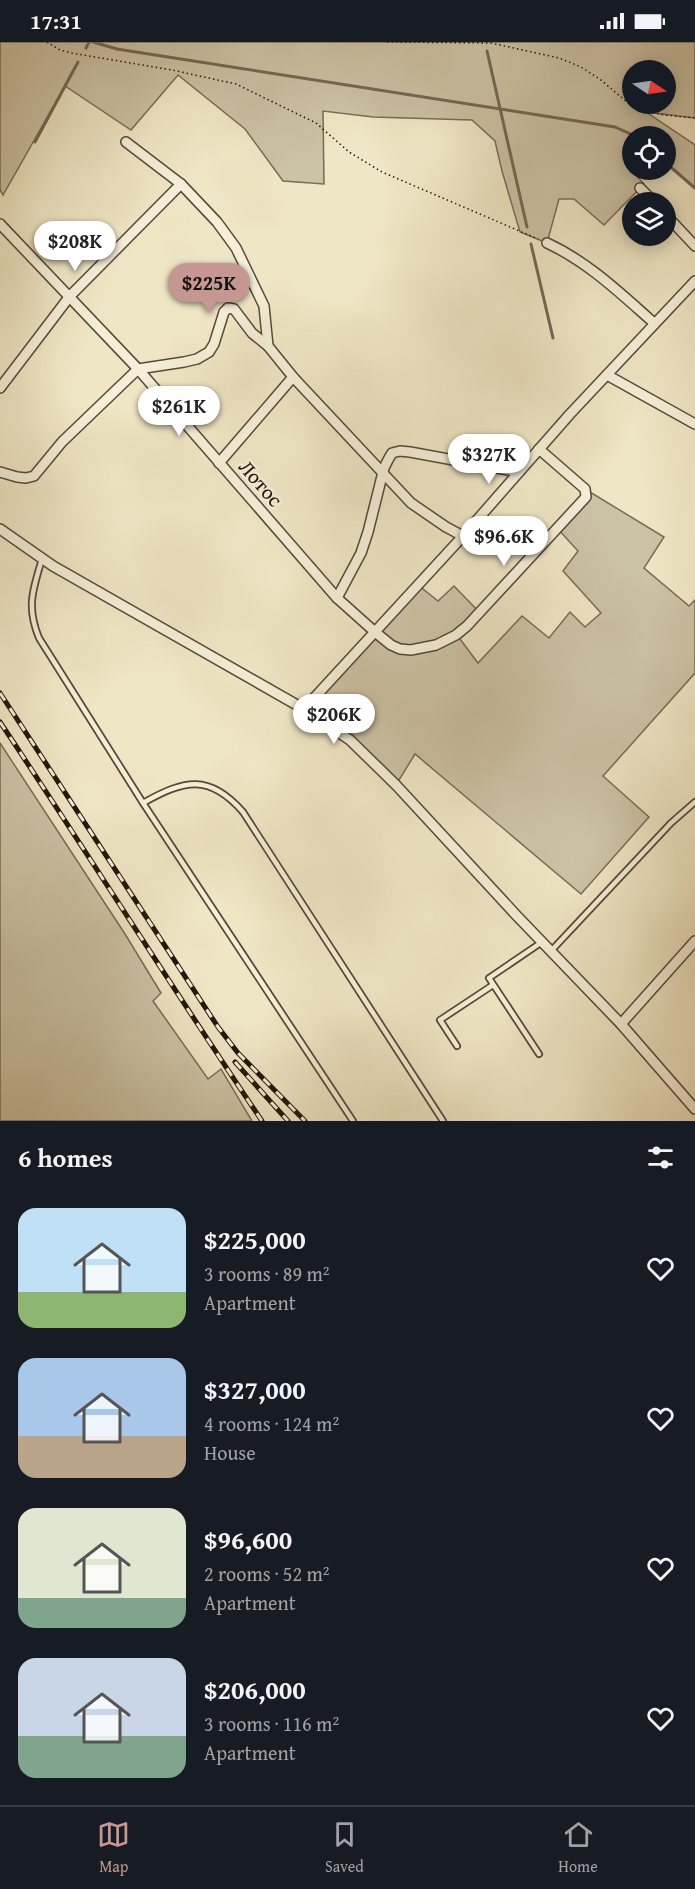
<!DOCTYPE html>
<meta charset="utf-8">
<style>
body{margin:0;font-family:"Gentium Book Plus",serif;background:#20242c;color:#f1f3f6;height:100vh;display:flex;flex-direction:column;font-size:22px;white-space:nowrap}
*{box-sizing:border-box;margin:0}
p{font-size:20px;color:#9ea1a6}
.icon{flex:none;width:33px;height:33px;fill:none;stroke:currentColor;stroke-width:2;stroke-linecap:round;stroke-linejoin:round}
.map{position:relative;height:1079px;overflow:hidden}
.drawer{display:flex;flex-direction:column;background:#171b24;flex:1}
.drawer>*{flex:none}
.needle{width:39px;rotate:103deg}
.controls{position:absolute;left:622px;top:18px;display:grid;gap:12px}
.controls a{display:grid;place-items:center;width:54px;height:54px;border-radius:50%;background:#171b24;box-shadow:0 3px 15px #0003;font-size:30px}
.price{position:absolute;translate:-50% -51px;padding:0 14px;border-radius:21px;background:#fff;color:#222;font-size:20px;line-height:39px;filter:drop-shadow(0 2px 3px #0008)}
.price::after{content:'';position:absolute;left:50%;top:36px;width:18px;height:14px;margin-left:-9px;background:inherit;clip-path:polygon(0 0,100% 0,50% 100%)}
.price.on{background:#c59692;color:#111}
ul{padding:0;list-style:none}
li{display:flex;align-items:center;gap:18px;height:150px;padding:0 18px}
li span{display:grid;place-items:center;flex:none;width:168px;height:120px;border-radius:18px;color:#555}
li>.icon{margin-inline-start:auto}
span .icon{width:72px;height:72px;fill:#fffc;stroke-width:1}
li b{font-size:26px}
h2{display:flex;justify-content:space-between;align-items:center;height:72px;padding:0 18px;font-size:26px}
.status{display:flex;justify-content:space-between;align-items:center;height:42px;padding:0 30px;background:#171b24;direction:ltr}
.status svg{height:16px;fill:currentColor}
.tab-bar{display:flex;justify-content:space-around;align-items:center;height:84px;border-top:2px solid #363941;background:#171b24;font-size:16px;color:#9ea1a6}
.tab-bar a{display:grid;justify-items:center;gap:3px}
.tab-bar .on{color:#c59692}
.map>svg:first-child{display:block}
.green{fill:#ccc2a5;stroke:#786b57;stroke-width:1.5;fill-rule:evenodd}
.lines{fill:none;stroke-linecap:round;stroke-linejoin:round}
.stream{stroke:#746753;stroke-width:3}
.lane-casing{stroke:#574838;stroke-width:8}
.street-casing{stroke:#574838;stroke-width:12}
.path{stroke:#241409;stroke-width:1.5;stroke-dasharray:1.5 3;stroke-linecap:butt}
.lane{stroke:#f5efd9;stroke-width:4.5}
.street{stroke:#f5efd9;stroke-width:9}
.rail-casing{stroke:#241409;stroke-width:5}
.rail{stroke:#f5efd9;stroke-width:3;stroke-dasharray:9;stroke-linecap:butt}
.labels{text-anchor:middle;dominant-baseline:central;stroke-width:5;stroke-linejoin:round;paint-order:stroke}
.street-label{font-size:21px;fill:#241409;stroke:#f5efd9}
</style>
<div class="status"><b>17:31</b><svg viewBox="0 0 49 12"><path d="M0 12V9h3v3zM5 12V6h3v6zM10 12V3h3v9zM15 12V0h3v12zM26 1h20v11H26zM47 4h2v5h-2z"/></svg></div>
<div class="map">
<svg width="695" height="1079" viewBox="0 0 695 1079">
<rect width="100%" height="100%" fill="#efe6c5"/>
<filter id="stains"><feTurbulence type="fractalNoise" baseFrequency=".00333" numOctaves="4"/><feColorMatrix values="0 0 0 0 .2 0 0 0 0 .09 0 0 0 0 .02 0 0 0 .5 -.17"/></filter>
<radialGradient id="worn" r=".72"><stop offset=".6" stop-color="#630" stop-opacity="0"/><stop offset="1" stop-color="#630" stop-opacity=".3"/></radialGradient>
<!-- green -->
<g class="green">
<path d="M0 0H695V76L646 70 695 103V147L666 121V94H633V128H635L633 130 644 142 604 183 574 157H559L547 201 520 190 502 129 495 99 472 78 373 75 323 69 324 142 283 139 245 87 178 33 131 88 65 44 3 153 0 148ZM633 28H666V62H633Z"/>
<path d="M585 447 664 495 644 526 689 564 695 558V631L603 734 649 775 581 852 415 712 396 743 367 714 304 667 418 543 438 559 454 544 480 571 457 593 478 621 522 574 549 596 570 570 585 585 601 571 563 529 578 509 557 486 586 455Z"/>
<path d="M0 701 125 892 161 951 153 959 208 1037 221 1027 252 1079H0Z"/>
</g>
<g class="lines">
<!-- stream -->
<g class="stream">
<path d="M93 0 117 7 615 85 635 94"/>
<path d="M86 6 89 0"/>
<path d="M487 9 527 185"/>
<path d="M35 100 78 20"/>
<path d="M666 121 695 146"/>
<path d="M531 202 553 296"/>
</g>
<defs>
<g id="lane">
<path d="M42 517C33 547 26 565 39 596L143 761 353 1079"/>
<path d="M143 761C184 738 209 731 243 770L443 1079"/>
<path d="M551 909 671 781 695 760"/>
<path d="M457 1004 440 978 493 943"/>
<path d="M539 1012 489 936 542 900"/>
</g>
<g id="street">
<path d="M126 100 181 142 217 180 236 206 264 264 268 304 293 335 411 461 446 485 463 494"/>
<path d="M640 146 654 160"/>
<path d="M666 173 695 204"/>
<path d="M0 182 138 327 337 556 375 590 391 603 400 607 411 608 436 603 456 593 467 584 586 455 585 447 539 407"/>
<path d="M547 201C588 220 620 251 654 281"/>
<path d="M607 333 695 382"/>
<path d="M0 346 70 254 181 142"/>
<path d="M219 421 293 335"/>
<path d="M0 430 17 435 26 436 34 434 62 400 138 327 184 320 197 317 209 310 214 302 224 270 228 266 234 267 252 291 268 304"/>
<path d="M0 487 53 524 304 667 350 698 396 743 517 874 621 982 695 1067"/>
<path d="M337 556 361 511 368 490 384 426 388 418 392 411 400 409 410 410 519 430"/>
<path d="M304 667 463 494 570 372 695 239"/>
<path d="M621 982 695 899"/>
</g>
</defs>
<!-- lane casing -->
<use href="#lane" class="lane-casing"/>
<!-- street casing -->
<use href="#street" class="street-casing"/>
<!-- path -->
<g class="path">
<path d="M47 0 60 8 72 11 172 28 236 42 316 81 349 110 382 130 538 197"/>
<path d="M387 0 491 1 559 16 581 25 601 38 628 61 644 69 664 73 695 76"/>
</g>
<!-- lane -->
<use href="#lane" class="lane"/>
<!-- street -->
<use href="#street" class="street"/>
<defs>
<g id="rail">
<path d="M0 651 218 985 238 1011 305 1079"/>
<path d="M0 680C88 812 173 947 262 1079"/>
<path d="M235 1020 288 1079"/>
</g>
</defs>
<!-- rail casing -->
<use href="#rail" class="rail-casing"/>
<!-- rail -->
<use href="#rail" class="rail"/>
</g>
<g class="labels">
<!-- street labels -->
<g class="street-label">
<text transform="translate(261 441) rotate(49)">Лотос</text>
</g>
</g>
<rect width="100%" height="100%" filter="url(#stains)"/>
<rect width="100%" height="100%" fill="url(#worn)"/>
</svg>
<div class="controls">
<a><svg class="needle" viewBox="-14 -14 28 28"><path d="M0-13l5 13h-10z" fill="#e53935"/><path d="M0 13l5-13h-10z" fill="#9ea1a6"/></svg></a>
<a><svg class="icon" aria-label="locate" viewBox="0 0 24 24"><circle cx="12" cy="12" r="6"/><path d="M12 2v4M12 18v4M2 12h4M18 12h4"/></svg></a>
<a><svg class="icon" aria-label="layers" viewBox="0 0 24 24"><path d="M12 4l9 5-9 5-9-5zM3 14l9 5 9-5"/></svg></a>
</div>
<b class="price" style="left:75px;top:230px">$208K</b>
<b class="price on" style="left:209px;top:272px">$225K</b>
<b class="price" style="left:179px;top:395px">$261K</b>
<b class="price" style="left:489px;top:443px">$327K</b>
<b class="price" style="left:504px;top:525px">$96.6K</b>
<b class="price" style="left:334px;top:703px">$206K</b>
</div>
<section class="drawer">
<h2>6 homes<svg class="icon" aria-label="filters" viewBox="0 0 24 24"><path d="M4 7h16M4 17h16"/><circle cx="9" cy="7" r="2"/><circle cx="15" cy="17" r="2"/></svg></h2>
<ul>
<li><span style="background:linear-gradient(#bfe0f5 70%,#8fb573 0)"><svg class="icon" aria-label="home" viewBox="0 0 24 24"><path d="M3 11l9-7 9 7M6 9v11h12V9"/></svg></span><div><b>$225,000</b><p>3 rooms · 89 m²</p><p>Apartment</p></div><svg class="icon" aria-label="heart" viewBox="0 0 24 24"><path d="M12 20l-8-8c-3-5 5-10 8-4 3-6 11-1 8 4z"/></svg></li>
<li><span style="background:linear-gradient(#a9c7e8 65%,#b9a48a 0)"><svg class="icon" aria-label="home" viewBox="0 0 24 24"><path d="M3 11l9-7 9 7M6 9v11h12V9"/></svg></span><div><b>$327,000</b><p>4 rooms · 124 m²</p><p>House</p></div><svg class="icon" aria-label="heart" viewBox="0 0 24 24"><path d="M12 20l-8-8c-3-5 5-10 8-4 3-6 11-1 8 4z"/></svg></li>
<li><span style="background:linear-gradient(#dfe7d0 75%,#7fa58c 0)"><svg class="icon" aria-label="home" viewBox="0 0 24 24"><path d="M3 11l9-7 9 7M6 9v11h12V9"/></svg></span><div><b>$96,600</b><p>2 rooms · 52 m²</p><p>Apartment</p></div><svg class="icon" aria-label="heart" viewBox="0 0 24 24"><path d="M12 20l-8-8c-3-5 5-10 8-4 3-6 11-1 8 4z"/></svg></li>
<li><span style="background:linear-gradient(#c9d6e8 65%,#7fa58c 0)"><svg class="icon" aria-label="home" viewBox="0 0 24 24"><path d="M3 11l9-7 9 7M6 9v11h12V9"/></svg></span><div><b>$206,000</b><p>3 rooms · 116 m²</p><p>Apartment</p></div><svg class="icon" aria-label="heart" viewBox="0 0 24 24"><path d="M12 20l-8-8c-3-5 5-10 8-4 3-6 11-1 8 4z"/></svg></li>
</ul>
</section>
<nav class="tab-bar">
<a class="on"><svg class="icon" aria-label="map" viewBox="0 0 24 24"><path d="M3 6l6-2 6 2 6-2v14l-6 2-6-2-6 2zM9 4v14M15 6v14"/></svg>Map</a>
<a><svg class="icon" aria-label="saved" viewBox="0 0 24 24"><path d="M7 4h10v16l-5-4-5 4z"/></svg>Saved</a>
<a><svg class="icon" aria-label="home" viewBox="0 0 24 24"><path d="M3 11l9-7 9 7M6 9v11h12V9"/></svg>Home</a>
</nav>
